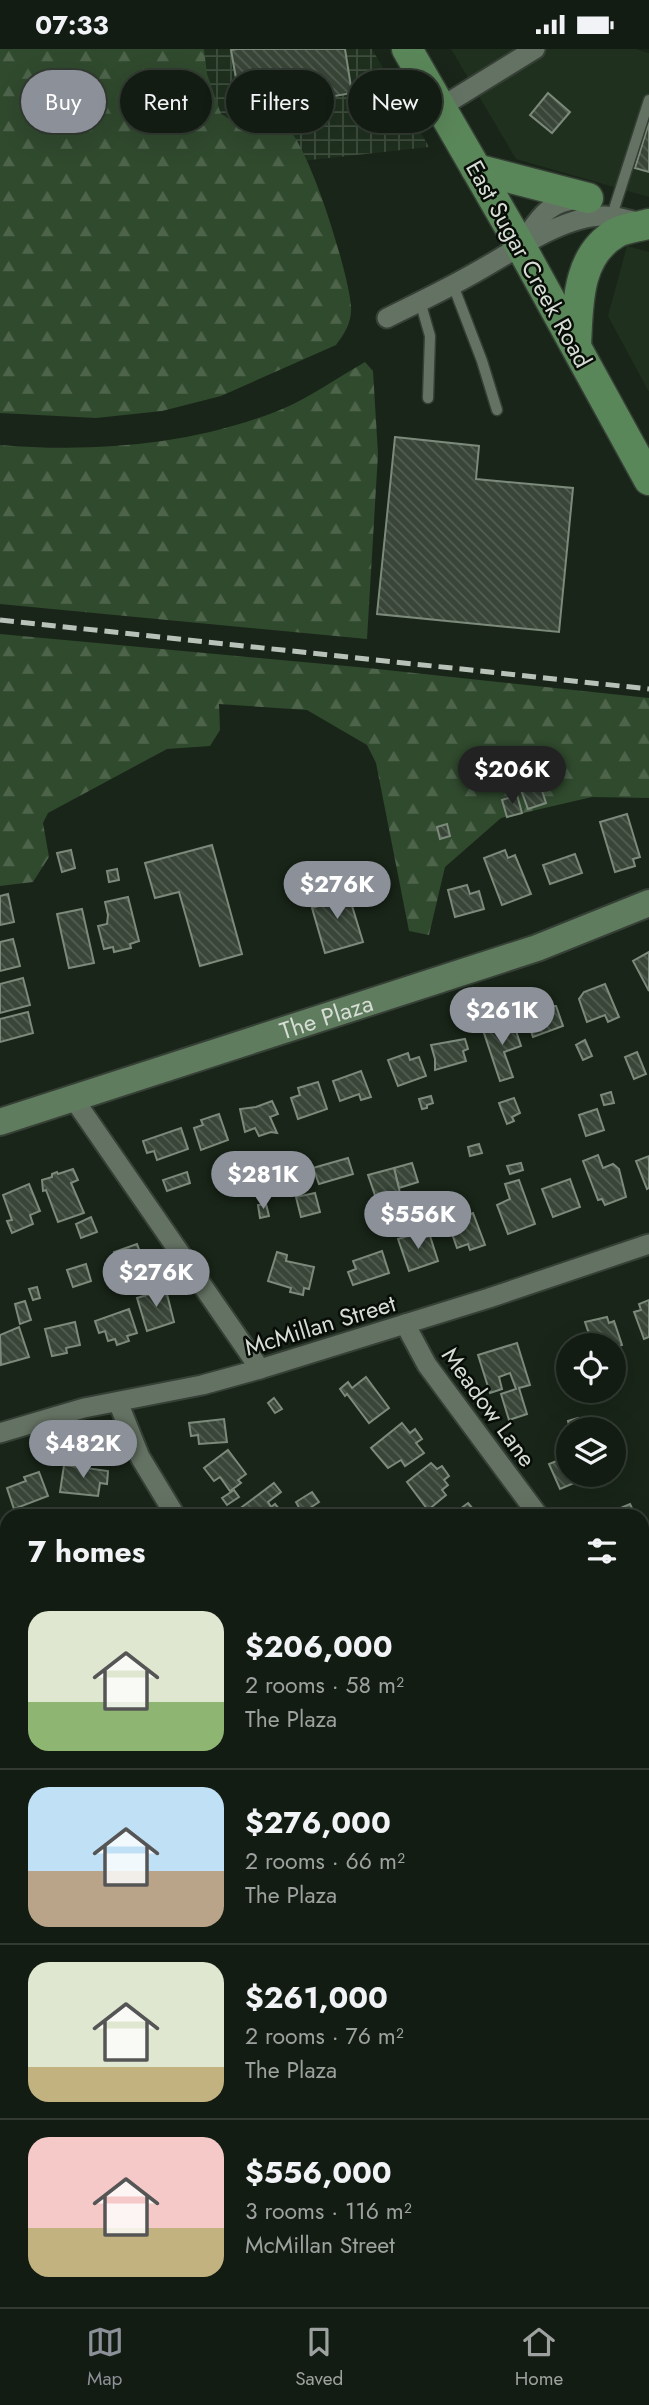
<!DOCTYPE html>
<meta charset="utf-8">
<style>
body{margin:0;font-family:Jost,sans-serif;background:#202920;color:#f1f3f6;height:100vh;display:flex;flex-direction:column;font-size:26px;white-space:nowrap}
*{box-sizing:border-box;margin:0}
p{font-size:23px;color:#9da19f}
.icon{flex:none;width:38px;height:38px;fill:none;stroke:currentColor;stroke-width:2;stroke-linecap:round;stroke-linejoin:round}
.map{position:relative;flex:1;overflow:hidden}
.panel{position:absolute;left:0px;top:1460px;width:649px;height:800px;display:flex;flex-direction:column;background:#131c12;border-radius:21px 21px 0 0;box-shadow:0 7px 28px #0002,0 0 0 2px #323a32}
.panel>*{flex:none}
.hud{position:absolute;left:21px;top:21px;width:607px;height:63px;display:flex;gap:14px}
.tools{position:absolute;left:556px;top:1284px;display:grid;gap:14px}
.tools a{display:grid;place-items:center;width:70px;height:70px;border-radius:50%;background:#131c12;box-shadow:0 7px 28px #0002,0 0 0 2px #323a32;font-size:35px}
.price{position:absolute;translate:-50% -60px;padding:0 16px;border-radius:24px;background:#8c9099;color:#fff;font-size:23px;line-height:46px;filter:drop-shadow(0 2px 4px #0008)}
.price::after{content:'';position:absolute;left:50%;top:42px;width:21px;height:16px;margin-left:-10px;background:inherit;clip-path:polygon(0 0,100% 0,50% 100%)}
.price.active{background:#222;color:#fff}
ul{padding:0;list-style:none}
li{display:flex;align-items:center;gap:21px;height:175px;padding:0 28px}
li+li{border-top:2px solid #323a32}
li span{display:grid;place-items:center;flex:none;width:196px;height:140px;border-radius:21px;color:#555}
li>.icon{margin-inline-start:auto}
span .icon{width:84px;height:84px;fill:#fffc;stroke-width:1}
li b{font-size:30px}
h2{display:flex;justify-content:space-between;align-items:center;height:84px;padding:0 28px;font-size:30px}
.chip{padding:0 24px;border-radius:32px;background:#131c12;box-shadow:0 7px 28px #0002,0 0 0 2px #323a32;font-size:24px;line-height:63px}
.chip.active{background:#8c9099;color:#fff}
.status{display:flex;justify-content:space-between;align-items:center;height:49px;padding:0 35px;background:#131c12;direction:ltr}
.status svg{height:19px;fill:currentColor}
.tab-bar{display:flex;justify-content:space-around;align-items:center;height:98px;border-top:2px solid #323a32;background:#131c12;font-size:19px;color:#9da19f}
.tab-bar a{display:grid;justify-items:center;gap:4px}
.tab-bar .active{color:#8c9099}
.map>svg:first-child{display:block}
.built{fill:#1f301f}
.industrial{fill:url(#industrial-grid)}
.forest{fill:url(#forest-firs)}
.building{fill:url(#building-back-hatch);stroke:#7b8a7a;stroke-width:2}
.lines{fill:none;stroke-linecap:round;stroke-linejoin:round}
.service-casing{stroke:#364036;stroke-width:13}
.minor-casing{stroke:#364036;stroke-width:23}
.secondary-casing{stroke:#364036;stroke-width:30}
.primary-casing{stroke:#364036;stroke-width:33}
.service{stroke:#647263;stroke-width:10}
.minor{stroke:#647263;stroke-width:19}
.secondary{stroke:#5f7c5e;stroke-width:26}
.primary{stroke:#5a8759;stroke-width:30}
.rail{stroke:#b9c2b8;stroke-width:5;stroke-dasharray:14 7;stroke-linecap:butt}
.labels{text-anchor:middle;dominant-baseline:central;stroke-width:5;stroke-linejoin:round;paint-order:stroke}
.street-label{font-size:24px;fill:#d5ddd4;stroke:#080d07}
</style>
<div class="status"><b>07:33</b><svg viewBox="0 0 49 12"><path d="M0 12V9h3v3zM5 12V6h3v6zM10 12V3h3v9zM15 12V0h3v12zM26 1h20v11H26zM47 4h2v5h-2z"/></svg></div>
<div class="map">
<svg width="649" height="2258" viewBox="0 0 649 2258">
<defs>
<pattern id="industrial-grid" width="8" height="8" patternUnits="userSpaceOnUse" patternTransform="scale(1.75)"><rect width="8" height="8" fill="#1f301f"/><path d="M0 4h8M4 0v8" fill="none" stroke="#3f4e3f"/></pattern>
<pattern id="forest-firs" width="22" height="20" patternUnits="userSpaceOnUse" patternTransform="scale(1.75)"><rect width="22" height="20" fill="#304a2e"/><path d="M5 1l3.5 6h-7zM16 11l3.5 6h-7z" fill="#4d644b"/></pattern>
<pattern id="building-back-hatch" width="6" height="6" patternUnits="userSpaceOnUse" patternTransform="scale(1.75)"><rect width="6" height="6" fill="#384537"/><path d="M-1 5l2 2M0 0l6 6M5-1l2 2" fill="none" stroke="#545f53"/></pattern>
</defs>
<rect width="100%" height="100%" fill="#192518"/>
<!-- built -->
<g class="built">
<path d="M451 0H636L649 4V148L516 110Z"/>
<path d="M627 197 649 203V343L608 267Z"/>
</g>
<!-- industrial -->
<path class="industrial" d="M0 0H372L429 98 0 145Z"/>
<!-- forest -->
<g class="forest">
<path d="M0 0H204L207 25 221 65C227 68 234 74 240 75 254 78 268 67 282 74 308 88 349 226 351 257 352 273 345 284 336 296L221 347 162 362 96 369 0 364Z"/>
<path d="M365 313 373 322 378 405 367 590 0 555V396C93 404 193 396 280 361 309 349 337 329 365 313Z"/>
<path d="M0 585 368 619 649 649V749L592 748 501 769 445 818 429 886 409 882 376 714 367 696 307 661 219 655 220 681 210 697 167 700 48 764 43 774 49 808 33 833 0 837Z"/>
</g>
<!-- building -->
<g class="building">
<path d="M238 0H345L352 44 242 63 231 1Z"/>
<path d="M548 44 570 63 552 84 530 66Z"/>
<path d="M649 73V123L635 119Z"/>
<path d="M395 388 479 397 476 430 573 439 559 583 377 565Z"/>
<path d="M536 723 546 754 528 760 517 730Z"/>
<path d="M517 746 522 764 507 768 502 751Z"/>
<path d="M627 765 640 808 633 810 635 817 615 823 600 773Z"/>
<path d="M447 775 450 787 440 790 437 778Z"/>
<path d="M212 796 242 905 200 917 179 843 155 849 145 814Z"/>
<path d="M71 801 75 819 62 823 57 804Z"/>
<path d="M505 801 508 809 515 806 531 845 502 856 484 809Z"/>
<path d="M575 805 582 824 550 835 543 816Z"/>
<path d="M117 820 119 831 109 833 107 822Z"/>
<path d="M467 836 470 845 479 842 484 860 455 868 448 841Z"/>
<path d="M346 837 363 893 325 904 312 859 325 855 322 844Z"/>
<path d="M8 845 14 873 0 876V847Z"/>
<path d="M128 848 139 892 130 895 131 899 114 903 113 898 104 900 98 877 107 875 108 866 105 853Z"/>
<path d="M82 860 94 914 69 919 57 865Z"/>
<path d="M13 890 20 917 0 922V893Z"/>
<path d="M649 903V942L633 912Z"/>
<path d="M23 929 30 956 0 964V935Z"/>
<path d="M605 935 619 968 608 973 605 966 587 973 579 950 584 943Z"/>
<path d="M549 957H556L563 977 533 988 526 968Z"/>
<path d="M28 963 33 984 0 993V970Z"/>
<path d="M502 974 504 980 514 976 521 997 504 1003 513 1028 500 1032 483 981Z"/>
<path d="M465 990 468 1000 463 1002 466 1012 435 1021V1010L431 996Z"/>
<path d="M585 991 592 1007 583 1011 576 996Z"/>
<path d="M637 1003 646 1025 634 1030 625 1008Z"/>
<path d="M408 1004 410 1011 419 1008 426 1027 398 1037 388 1011Z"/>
<path d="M361 1022 371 1048 361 1051 359 1045 340 1052 333 1032Z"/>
<path d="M318 1033 327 1060 298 1070 291 1049 300 1046 298 1039Z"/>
<path d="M611 1043 614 1054 604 1056 601 1046Z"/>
<path d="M431 1047 433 1054 427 1056V1059L422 1060 419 1050Z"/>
<path d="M514 1049 520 1064 512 1068 514 1072 507 1075 499 1054Z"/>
<path d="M272 1052 278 1065 270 1068 277 1084 271 1083 259 1087 255 1079 245 1083 240 1060 256 1058Z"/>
<path d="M597 1060 604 1081 586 1087 579 1066Z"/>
<path d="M219 1065 228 1091 201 1101 194 1079 203 1076 201 1071Z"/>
<path d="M181 1079 188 1100 157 1111 154 1102 147 1104 143 1092Z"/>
<path d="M479 1095 482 1104 470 1107 468 1098Z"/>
<path d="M598 1106 603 1119 613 1115 619 1120 626 1148 605 1156 602 1150 598 1151 583 1112Z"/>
<path d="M649 1107V1139L647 1140 636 1112Z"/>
<path d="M348 1109 353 1125 319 1135 313 1119Z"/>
<path d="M412 1114 418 1133 399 1139 394 1119Z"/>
<path d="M521 1114 523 1121 510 1125 507 1117Z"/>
<path d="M394 1119 400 1144 377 1152 368 1126Z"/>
<path d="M73 1120 78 1131 71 1134 84 1164 58 1173 46 1141 43 1142 42 1131 52 1128V1125L57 1123 58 1125Z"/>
<path d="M187 1123 190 1134 167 1142 163 1131Z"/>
<path d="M570 1130 580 1158 553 1168 542 1140Z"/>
<path d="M519 1131 535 1175 508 1185 497 1156 510 1150 505 1135Z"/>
<path d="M29 1135 40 1162 30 1166 33 1175 12 1184 7 1172 12 1171 3 1146Z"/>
<path d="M315 1144 320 1163 301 1168 296 1148Z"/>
<path d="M266 1155 269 1167 260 1169 258 1156Z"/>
<path d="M473 1164 485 1196 470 1201 468 1195 457 1199 448 1173Z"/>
<path d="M91 1168 97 1183 81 1189 76 1175Z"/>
<path d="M424 1182 426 1188 430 1187 438 1212 409 1222 398 1190Z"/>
<path d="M137 1195 142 1208 119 1215 114 1203Z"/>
<path d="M382 1202 389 1224 353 1236 348 1223 356 1220 353 1212Z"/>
<path d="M277 1203 287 1206 286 1212 314 1218 309 1240 304 1239 303 1246 290 1243 291 1239 268 1232Z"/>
<path d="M86 1215 91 1232 73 1238 67 1221Z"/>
<path d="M165 1237 174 1273 147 1282 137 1249 157 1243 156 1240Z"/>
<path d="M37 1238 40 1249 33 1251 29 1240Z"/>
<path d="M649 1251V1288L644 1290 634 1263 641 1261 639 1255Z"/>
<path d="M25 1252 31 1271 20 1275 15 1255Z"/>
<path d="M129 1260 137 1284 127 1287 129 1292 117 1296 115 1290 108 1292 105 1282 99 1284 95 1272Z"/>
<path d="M607 1268 609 1274 614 1272 622 1296 614 1299V1297H593L585 1273Z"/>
<path d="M75 1273 80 1296 66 1299 67 1304 52 1307 45 1280Z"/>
<path d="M19 1278 29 1308 1 1316 0 1286Z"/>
<path d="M517 1294 530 1336 519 1339 527 1365 509 1371 501 1345 516 1340 510 1324 499 1328 502 1340 490 1344 478 1306Z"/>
<path d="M366 1328 389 1359 369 1374 347 1345 345 1347 340 1340 348 1333 352 1339Z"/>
<path d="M274 1349 282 1360 275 1364 268 1354Z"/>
<path d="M578 1369 581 1377 570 1380 568 1372Z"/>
<path d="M224 1370 227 1393 199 1395 198 1386 191 1387 189 1374Z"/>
<path d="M402 1374 410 1384 415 1380 422 1390 416 1394 424 1404 405 1417 401 1411 388 1419 371 1399Z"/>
<path d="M228 1401 246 1425 238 1431 241 1434 230 1442 220 1428 214 1432 204 1419Z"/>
<path d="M569 1407V1426H585L586 1429 560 1440 549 1415Z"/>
<path d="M431 1414 437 1420 442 1417 449 1427 444 1431 448 1436 442 1441 446 1446 428 1461 407 1433Z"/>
<path d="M64 1416 108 1422 107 1435 100 1434 98 1447 60 1443Z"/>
<path d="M39 1423 48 1447 14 1460 7 1439 26 1432 24 1428Z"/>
<path d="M274 1434 281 1443 268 1453 271 1458 275 1455 284 1466H242L238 1461Z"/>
<path d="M234 1441 239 1448 227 1456 222 1449Z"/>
<path d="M312 1443 319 1453 302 1464 296 1453Z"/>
<path d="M468 1454 478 1466H452Z"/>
<path d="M630 1455 635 1466H604Z"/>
<path d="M642 1700 649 1710V1728L642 1733Z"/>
<path d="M0 1825 7 1829V1841L0 1848Z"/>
<path d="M642 1937 649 1940V1962L642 1958Z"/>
<rect x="0" y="2180" width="7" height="30"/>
<path d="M642 2231 649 2232V2258L629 2254V2258L618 2257 619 2252H642Z"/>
<path d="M117 2252H161L148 2258H120Z"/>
<path d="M448 2252H479V2258L448 2255Z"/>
<path d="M500 2252H540L539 2257Z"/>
<path d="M562 2252H600L599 2258 576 2256 575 2258H562Z"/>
</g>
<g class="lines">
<defs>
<g id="service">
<path d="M615 157 649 51"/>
<path d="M453 236 482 312 497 361"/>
<path d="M420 252 430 287 428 349"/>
</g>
<g id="minor">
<path d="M441 58 535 0"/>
<path d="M521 195C539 170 546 153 579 150"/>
<path d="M387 269C417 254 449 239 478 222 512 203 566 165 606 167 616 167 627 171 638 173"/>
<path d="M73 1049 260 1320"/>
<path d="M405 1275 427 1316 538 1466"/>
<path d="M118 1353 140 1408 175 1466"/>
<path d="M0 1384 84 1359 202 1336 260 1320 489 1249 649 1195"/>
<path d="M642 1529 649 1526"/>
<path d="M642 1607 649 1616"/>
<path d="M0 1761 7 1766"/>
<path d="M0 1929 7 1918"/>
<path d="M0 2113 7 2115"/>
<path d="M642 2183 649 2184"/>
<path d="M214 2252 215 2258"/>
</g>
<g id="secondary">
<path id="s1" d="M0 1073 537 899 649 854"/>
</g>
<g id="primary">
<path d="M407 0 520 196 649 431"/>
<path d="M476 120 588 149"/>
<path d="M576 297C578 257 576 207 616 184 625 179 638 178 648 175"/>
</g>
</defs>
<!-- service casing -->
<use href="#service" class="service-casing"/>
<!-- minor casing -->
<use href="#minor" class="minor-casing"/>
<!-- secondary casing -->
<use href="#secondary" class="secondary-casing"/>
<!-- primary casing -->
<use href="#primary" class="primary-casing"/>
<!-- service -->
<use href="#service" class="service"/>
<!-- minor -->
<use href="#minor" class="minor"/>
<!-- secondary -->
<use href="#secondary" class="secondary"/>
<!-- primary -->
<use href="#primary" class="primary"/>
<!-- rail -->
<path class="rail" d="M0 571 649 640"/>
</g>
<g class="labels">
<!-- street labels -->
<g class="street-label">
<text transform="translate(529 215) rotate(61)">East Sugar Creek Road</text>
<text stroke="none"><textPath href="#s1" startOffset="343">The Plaza</textPath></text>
<text transform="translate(320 1276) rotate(-17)">McMillan Street</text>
<text transform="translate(489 1358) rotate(54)">Meadow Lane</text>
</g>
</g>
</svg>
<div class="tools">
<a><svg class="icon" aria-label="locate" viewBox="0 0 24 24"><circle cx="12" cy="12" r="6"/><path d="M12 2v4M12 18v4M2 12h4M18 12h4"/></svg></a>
<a><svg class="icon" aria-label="layers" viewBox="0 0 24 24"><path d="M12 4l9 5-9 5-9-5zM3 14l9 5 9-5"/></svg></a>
</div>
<b class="price active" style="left:512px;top:757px">$206K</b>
<b class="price" style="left:337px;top:872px">$276K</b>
<b class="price" style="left:502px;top:998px">$261K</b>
<b class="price" style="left:263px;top:1162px">$281K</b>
<b class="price" style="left:418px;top:1202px">$556K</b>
<b class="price" style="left:156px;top:1260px">$276K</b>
<b class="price" style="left:83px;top:1431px">$482K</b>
<div class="hud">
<a class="chip active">Buy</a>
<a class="chip">Rent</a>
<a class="chip">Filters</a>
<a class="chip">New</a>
</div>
<section class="panel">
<h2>7 homes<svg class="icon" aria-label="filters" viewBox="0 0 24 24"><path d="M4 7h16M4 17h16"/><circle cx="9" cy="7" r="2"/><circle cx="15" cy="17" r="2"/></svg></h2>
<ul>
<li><span style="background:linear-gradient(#dfe7d0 65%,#8fb573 0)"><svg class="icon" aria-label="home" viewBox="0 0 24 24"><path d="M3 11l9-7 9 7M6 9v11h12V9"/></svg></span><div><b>$206,000</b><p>2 rooms · 58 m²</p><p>The Plaza</p></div></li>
<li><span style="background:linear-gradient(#bfe0f5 60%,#b9a48a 0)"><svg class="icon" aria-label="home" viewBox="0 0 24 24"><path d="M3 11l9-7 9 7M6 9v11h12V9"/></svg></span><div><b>$276,000</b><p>2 rooms · 66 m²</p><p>The Plaza</p></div></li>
<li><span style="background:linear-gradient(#dfe7d0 75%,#c2b280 0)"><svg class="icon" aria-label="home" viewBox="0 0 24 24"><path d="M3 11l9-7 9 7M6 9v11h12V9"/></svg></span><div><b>$261,000</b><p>2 rooms · 76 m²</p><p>The Plaza</p></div></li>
<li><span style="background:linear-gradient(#f6c9c9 65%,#c2b280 0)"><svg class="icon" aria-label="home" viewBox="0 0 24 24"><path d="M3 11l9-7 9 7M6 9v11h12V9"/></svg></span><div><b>$556,000</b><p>3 rooms · 116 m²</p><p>McMillan Street</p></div></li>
</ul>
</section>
</div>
<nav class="tab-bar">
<a class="active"><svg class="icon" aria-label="map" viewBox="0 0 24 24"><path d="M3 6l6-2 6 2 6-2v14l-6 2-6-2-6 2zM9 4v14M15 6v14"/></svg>Map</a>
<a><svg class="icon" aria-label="saved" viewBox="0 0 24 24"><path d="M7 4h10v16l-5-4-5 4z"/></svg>Saved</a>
<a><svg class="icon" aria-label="home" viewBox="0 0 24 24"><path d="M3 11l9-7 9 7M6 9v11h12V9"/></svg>Home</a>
</nav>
